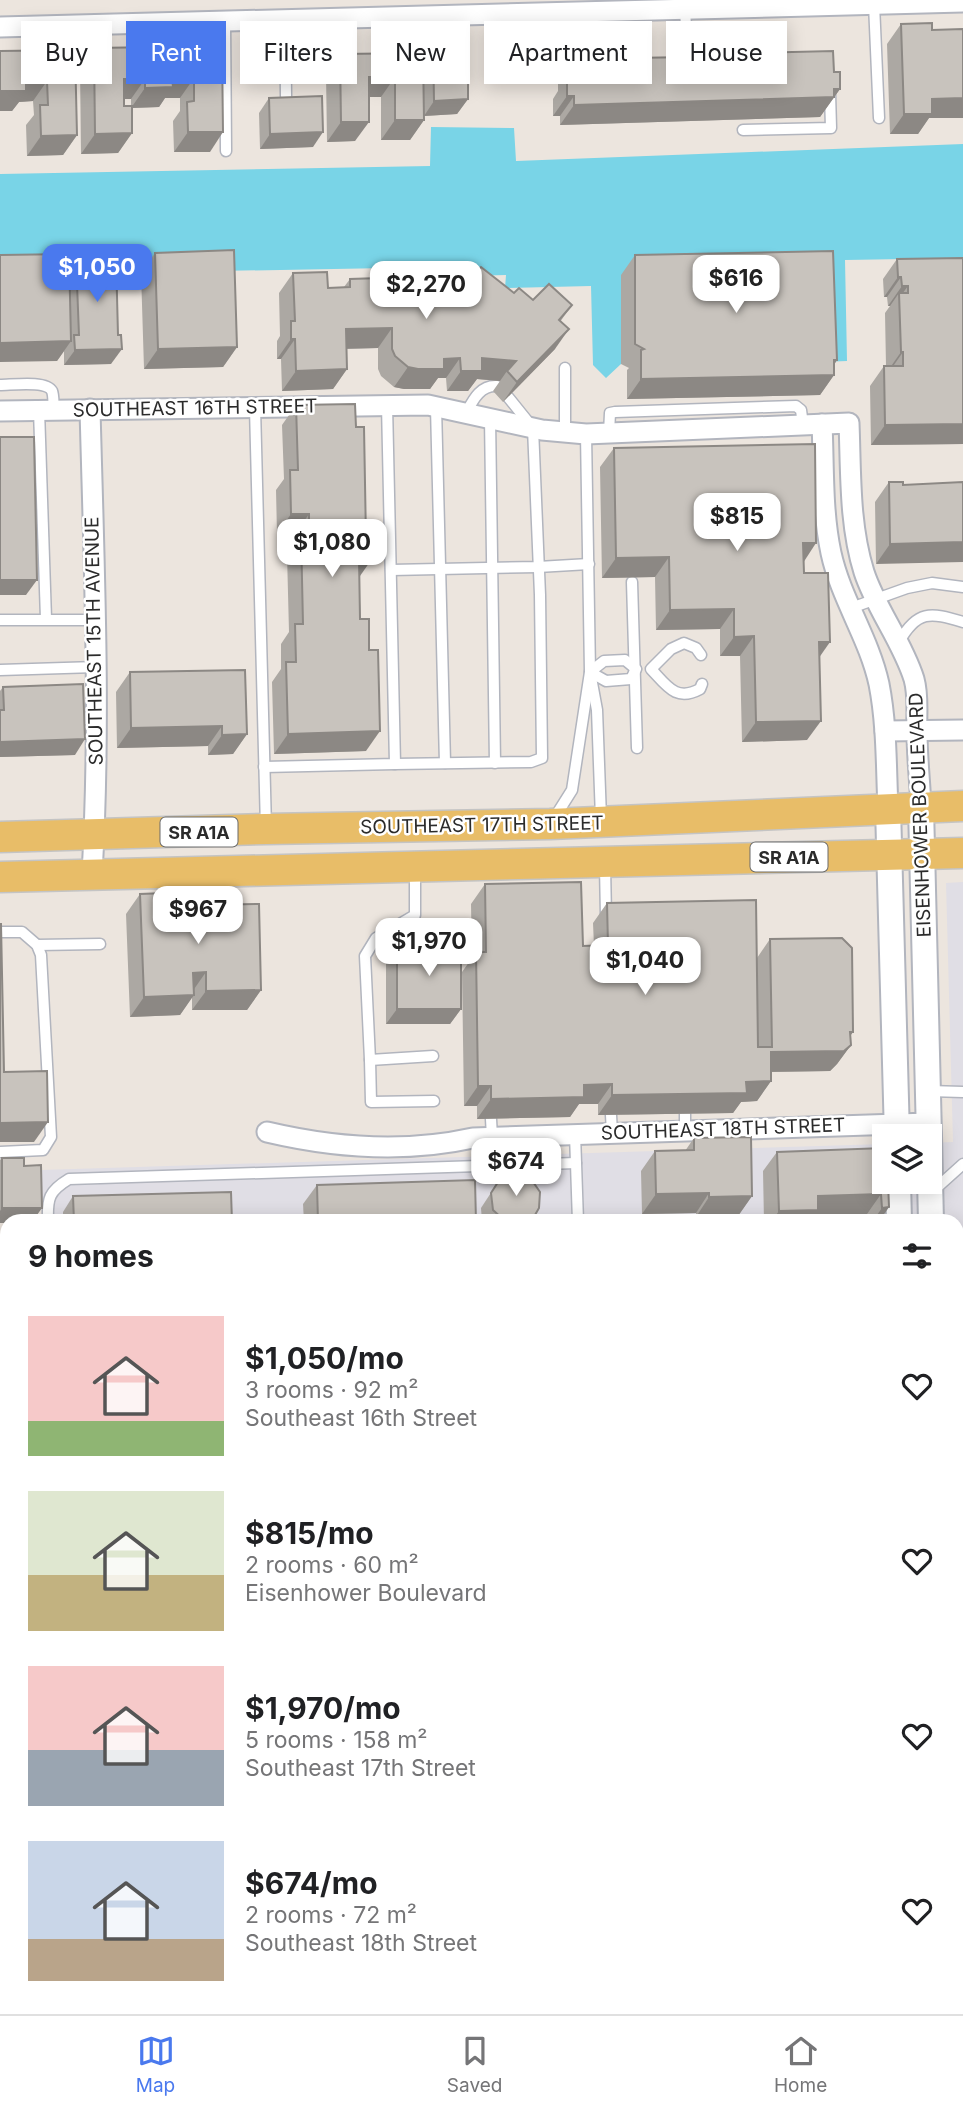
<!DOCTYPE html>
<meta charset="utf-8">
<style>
body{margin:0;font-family:Inter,sans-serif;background:#f6f6f6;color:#202124;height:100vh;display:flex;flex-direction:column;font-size:26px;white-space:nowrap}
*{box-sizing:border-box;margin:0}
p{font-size:23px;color:#757577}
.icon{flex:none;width:38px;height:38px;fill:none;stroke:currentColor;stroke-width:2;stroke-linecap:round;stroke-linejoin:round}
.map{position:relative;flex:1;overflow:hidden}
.drawer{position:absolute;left:0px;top:1214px;width:964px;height:800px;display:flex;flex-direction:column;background:#fff;border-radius:21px 21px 0 0;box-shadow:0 4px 18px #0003}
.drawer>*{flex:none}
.guide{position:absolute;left:21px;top:21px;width:922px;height:63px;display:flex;gap:14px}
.buttons{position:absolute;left:872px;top:1124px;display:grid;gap:14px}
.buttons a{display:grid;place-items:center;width:70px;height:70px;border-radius:0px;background:#fff;box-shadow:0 4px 18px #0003;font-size:35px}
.price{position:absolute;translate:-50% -60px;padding:0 16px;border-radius:14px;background:#fff;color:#222;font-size:23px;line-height:46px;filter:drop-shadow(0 2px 4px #0008)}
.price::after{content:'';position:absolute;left:50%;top:42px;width:21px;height:16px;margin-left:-10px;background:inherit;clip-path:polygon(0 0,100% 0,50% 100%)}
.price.active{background:#4a79ee;color:#fff}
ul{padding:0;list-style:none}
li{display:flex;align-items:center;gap:21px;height:175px;padding:0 28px}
li span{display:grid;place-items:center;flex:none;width:196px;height:140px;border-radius:0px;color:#555}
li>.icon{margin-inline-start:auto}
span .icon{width:84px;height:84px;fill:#fffc;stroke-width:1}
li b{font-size:30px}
h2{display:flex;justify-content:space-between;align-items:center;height:84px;padding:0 28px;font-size:30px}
.chip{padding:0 24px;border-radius:0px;background:#fff;box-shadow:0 4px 18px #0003;font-size:24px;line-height:63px}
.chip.active{background:#4a79ee;color:#fff}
.menu{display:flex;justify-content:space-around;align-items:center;height:98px;border-top:2px solid #e0e0e0;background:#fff;font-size:19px;color:#757577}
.menu a{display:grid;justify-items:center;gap:4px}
.menu .active{color:#4a79ee}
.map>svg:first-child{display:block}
.industrial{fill:#e0dee5}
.water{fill:#79d4e7}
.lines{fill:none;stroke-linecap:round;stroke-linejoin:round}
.service-casing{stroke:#b2b5be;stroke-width:13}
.minor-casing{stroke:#b2b5be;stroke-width:23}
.tertiary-casing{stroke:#b2b5be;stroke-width:28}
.primary-casing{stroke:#c4c4c4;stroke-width:33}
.service{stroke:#fff;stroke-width:10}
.minor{stroke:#fff;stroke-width:19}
.tertiary{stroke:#fff;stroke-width:24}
.primary{stroke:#e8bd68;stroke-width:30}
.wall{fill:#aca8a3;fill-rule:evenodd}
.shaded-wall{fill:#8c8884}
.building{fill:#c8c3bd;stroke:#8c8884;stroke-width:2}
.labels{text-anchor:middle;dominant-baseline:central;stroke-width:5;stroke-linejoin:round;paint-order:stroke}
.shield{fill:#fff;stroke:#6b6b6b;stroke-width:2}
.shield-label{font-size:18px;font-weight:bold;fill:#2b2b2b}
.street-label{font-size:19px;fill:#2b2b2b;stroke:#fff}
</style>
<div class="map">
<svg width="963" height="2014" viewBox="0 0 963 2014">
<rect width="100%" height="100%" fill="#ece5de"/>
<!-- industrial -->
<path class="industrial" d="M963 882V2014H0V1240L7 1239V2007H957V1222L42 1221 41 1170 884 1144V1181H929V1143L953 1142 946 883Z"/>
<!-- water -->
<g class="water">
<path d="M431 127 514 128 516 161 963 144V258L845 260 847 361 821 362 621 275V364L606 378 593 365 591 286 505 288 506 275 388 278 387 268 0 275V174L430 166Z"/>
<path d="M0 1395H7V1496H2Z"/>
</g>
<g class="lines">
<defs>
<g id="service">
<path d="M874 4 879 118"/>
<path d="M685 9 686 27 682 41 688 54"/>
<path d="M285 19 286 96"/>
<path d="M225 21 226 151"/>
<path d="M686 27 694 41 688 54 689 68"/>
<path d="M398 57H406L404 16"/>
<path d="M328 59 348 58"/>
<path d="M743 130 831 128 830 93"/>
<path d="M0 385C12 385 46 380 52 391 54 396 53 404 54 409"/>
<path d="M436 407 445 763"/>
<path d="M255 408 266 828"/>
<path d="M39 410 46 619"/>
<path d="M466 413C473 400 480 385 497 386"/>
<path d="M490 418 495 763"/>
<path d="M565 432V368"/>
<path d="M609 433 610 413 615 412 796 406 801 410 803 425"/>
<path d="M586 434 590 672 597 710 601 818"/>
<path d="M391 570 538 567 589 564"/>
<path d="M632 582 637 748"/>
<path d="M851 608 907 588 932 583 963 587"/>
<path d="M0 620H95"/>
<path d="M899 642C917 610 930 612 963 622"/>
<path d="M701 655 696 648 684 643 671 649 651 669C667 686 676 702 700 689L702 684"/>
<path d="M0 670 96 667"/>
<path d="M395 764 531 762 542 758 540 595 533 428 508 397"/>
<path d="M264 767 395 764 387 405"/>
<path d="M555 817 572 790 590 672 604 661 625 660 636 669 631 679 606 681 590 672"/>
<path d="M605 866 606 917"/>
<path d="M415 871V915L376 938 365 956 370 1060 433 1056"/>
<path d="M0 932H22L37 945 41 955 51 1137 43 1150 0 1152"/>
<path d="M37 945 100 944"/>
<path d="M370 1060 371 1102 434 1101"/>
<path d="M929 1091 963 1092"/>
<path d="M685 1114V1131"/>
<path d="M611 1115 612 1133"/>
<path d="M491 1119 492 1137"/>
<path d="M575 1134 578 1222"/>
<path d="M933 1191 963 1164"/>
<path d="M48 1222C47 1198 49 1191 69 1179L576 1163"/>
<path d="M0 1254H7"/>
<path d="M0 1386H7"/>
<path d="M957 1780 963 1784"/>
<path d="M957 1836 963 1835"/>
<path d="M957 1918 963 1917"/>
<path d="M0 1948H7"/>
<path d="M957 1983 963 1971"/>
<path d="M206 2007 212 2014"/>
<path d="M720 2007V2014"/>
<path d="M606 2014V2007"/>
</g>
<g id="minor">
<path d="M0 27 963 2"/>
<path d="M90 409C94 564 101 719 92 874"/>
<path d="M0 411 428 405 542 430 586 434 849 423C851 472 849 524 864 572 876 609 902 641 914 679 919 697 916 714 917 732 917 757 920 782 921 807"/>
<path d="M822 424C824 466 822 511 831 553 841 599 869 638 879 684 887 725 886 767 888 808"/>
<path d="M885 731 963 730"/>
<path d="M267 1132C335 1148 405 1153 473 1138L929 1123"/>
</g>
<g id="tertiary">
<path d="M921 807 929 1136"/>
<path d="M888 808 897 1136"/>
<path d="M929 1136 931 1222"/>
<path d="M898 1181 899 1222"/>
<path d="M938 2007 939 2014"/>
<path d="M904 2014 905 2007"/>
</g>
<g id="primary">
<path d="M0 837 266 829 550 824 963 806"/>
<path d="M0 877 963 853"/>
</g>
</defs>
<!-- service casing -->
<use href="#service" class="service-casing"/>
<!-- minor casing -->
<use href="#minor" class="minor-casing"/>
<!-- tertiary casing -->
<use href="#tertiary" class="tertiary-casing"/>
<!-- primary casing -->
<use href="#primary" class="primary-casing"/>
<!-- service -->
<use href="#service" class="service"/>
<!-- minor -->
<use href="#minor" class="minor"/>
<!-- tertiary -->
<use href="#tertiary" class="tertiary"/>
<!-- primary -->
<use href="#primary" class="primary"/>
</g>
<!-- wall -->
<g class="wall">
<path d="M901 24 932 30 963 29V118H929L918 134H890L887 44Z"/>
<path d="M433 42 468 99 457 114 424 116V120L410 140H381V97H369L355 141 327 142 326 74 340 54 423 55Z"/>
<path d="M222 46 210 152H174L173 121 180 111V98H165L159 107 132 108V133L118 153 81 154 80 68 94 48ZM124 99H131V106H124Z"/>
<path d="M75 50 77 135 63 155 27 156 26 125 34 115 33 101 19 102 12 111H0V51Z"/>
<path d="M750 53 834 72 840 89 820 117 560 125V116H553V99L558 91V79L572 59 748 56Z"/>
<path d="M269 98 313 147 260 149 259 113Z"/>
<path d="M155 253 237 347 223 367 144 369 141 273Z"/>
<path d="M635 255 837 360 834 365V375L820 395 627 399V370L629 368 621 364V275Z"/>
<path d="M76 258 111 364 64 365V351L57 361 69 269Z"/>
<path d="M897 259 963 444 871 445 870 386 884 366H886L885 313 890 306H888L887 297H884L883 279Z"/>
<path d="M293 273 328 288 344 287 350 279 443 294 514 293 533 300 572 305 560 322 555 349 503 402 493 391 500 381 477 379 468 391H447L446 378H438L430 389H404L394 387 381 376 378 369V348L346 349 347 369 333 389 282 391 281 359H277V341L280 336 279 293Z"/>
<path d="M296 405 359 576 366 751 274 754 272 682 281 669V644L289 632 287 554 295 542V534H277L276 490 284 479 282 425Z"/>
<path d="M614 448 804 561V573L819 657 807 740 742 742 740 656H720V629L656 630 655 577 602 578 600 467Z"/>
<path d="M889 482 903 485 963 482 876 564 875 502Z"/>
<path d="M130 672 247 734 233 754 208 755V746L117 748 116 692Z"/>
<path d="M3 687 75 755 0 757V691Z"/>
<path d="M485 884 583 946H594L593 923 607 903 757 958 770 939 850 1037 851 1045 837 1064 830 1071 771 1072V1081L757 1101 741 1102 733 1113 598 1115V1104H579L570 1117 477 1119V1106H464L462 972 472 958 471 904Z"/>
<path d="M140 894 193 922 205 905 261 990 247 1010H192V997L180 1015 130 1017 126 914Z"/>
<path d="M397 946 461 1009 450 1024H386V961Z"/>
<path d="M694 1138 752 1196 738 1216 696 1217V1213L642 1214 641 1171 655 1151H685Z"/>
<path d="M777 1152 888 1181 879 1222H868L867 1214 814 1216 810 1222H764L763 1171Z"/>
<path d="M2 1158H24L0 1223V1160Z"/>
<path d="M500 1179 530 1222H482L481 1208Z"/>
<path d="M317 1185 476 1222H304L303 1204Z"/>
<path d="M73 1196 232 1222H63V1212Z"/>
<path d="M7 1876V1898H6L5 1878Z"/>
</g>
<!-- shaded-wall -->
<g class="shaded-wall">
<path d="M369 77H395L381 97H355Z"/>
<path d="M172 78H194L180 98H165L159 107 131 108 145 88Z"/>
<path d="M124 79H145L131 99H110Z"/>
<path d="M47 81 33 101 19 102 12 111H0V91L26 82Z"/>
<path d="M840 89 820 117 560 125 574 105Z"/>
<path d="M567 96H574L560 116H553Z"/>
<path d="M963 98V118H929L918 134H890L904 114 932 99Z"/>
<path d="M468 99 457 114 424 116 434 101Z"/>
<path d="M395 120H424L410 140H381Z"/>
<path d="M341 122H369L355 141 327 142Z"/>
<path d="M188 132H223L210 152H174Z"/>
<path d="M323 132 313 147 260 149 270 134Z"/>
<path d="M132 133 118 153 81 154 95 134Z"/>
<path d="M77 135 63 155 27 156 41 136Z"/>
<path d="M898 277H901L887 297H884Z"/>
<path d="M902 286H908L899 298V293L890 306H888Z"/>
<path d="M392 328 378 348 332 349 346 329Z"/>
<path d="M569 329 555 349 503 402 517 382Z"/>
<path d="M291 339H295L281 359H277Z"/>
<path d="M71 341 57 361 0 362V343Z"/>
<path d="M237 347 223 367 144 369 158 349Z"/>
<path d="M122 349 111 364 64 365 75 350Z"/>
<path d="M901 352H903L889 372H887Z"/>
<path d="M460 358 446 378H438L430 389H404L394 387 408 367 444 359Z"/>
<path d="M482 358 516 361 507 371 500 381 477 379 468 391H447L461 371Z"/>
<path d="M837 360 827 375H834L820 395 627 399 641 379Z"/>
<path d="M347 369 333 389 282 391 296 371Z"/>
<path d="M963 424V444L871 445 885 425Z"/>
<path d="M291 514H309L295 534H277Z"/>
<path d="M963 542V562L876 564 890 544Z"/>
<path d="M803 543H816L803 563Z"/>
<path d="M374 556 360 576 359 557Z"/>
<path d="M669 557 655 577 602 578 616 558Z"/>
<path d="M0 580H37L26 595H0Z"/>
<path d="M734 609 720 629 656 630 670 610Z"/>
<path d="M754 636 740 656H720L734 637Z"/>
<path d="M819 642H830L816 662Z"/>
<path d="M821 721 807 740 742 742 756 722Z"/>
<path d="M222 726 208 746 117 748 131 728Z"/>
<path d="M380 731 366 751 274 754 288 734Z"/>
<path d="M247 734 233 754 208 755 222 735Z"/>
<path d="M85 739 75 755 0 757V742Z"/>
<path d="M206 972 192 992 193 973Z"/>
<path d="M261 990 247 1010H192L206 991Z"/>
<path d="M194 995 180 1015 130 1017 144 997Z"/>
<path d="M397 1009H461L450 1024H386Z"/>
<path d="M850 1032H853L840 1051 851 1045 837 1064 830 1071 757 1072 771 1052Z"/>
<path d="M771 1081 757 1101 741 1102 733 1113 598 1115 612 1095 746 1082Z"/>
<path d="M612 1084 598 1104H579L570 1117 477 1119 491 1099 584 1085Z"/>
<path d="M478 1086H491L477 1106H464Z"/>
<path d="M48 1122 34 1142H0V1123Z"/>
<path d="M709 1193 696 1213 642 1214 656 1194Z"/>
<path d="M881 1194 867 1214 814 1216 810 1222H771L779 1211 818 1196Z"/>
<path d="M752 1196 738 1216 696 1217 709 1197Z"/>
<path d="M889 1207 879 1222H872L882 1208Z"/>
<path d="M2 1208H42L32 1222H7V1223H0V1211Z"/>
<path d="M7 1354V1369L0 1370V1355Z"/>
</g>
<!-- building -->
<g class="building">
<path d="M932 23V30L963 29V98L932 99V114H904L901 24Z"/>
<path d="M433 42H468V99L434 101Z"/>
<path d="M222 46 223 132H188L187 102 194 101V78H172L173 87 145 88V79H124V106H132V133L95 134 94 48Z"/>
<path d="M75 50 77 135 41 136 40 105H48L47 81 26 82V91H0V51Z"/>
<path d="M833 51 834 72H840V89H834V97L574 105V96H567V79H572V59L750 56V53Z"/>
<path d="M423 53 424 120H395V77H369V122H341L340 54Z"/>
<path d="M322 96 323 132 270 134 269 98Z"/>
<path d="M234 250 237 347 158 349 155 253Z"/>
<path d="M833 251 837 360H834V375L641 379V350L644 349 635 344V255Z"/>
<path d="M69 254 71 341 0 343V255Z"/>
<path d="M116 257 118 335H121L122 349 75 350 74 335H79L76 258Z"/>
<path d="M963 258V424L885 425 884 366H903V352H901L899 293H908V286H902L901 277H898L897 259Z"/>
<path d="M481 267 514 293 519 288 533 300 549 284 572 305 559 320 569 329 517 382 507 371 516 361 482 358V371H461L460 358 444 359V369H418L408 367 395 356 392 349V328L346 329 347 369 296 371 295 339H291V321H295L293 273 327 272 328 288 350 287V279L442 276 443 294 454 293Z"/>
<path d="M355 404 356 427H364L366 539H373L374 556 359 557 360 619H369V650H378L380 731 288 734 286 662H296L295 624H303L301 534H309V514H291L290 470H298L296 405Z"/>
<path d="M0 437H34L37 580H0Z"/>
<path d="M815 444 816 543H803L804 573H828L830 642H819L821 721 756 722 754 636 734 637V609L670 610 669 557 616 558 614 448Z"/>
<path d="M889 482H903V485L963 482V542L890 544Z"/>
<path d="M245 670 247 734 222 735V726L131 728 130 672Z"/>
<path d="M83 684 85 739 0 742V710H4L3 687Z"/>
<path d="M581 882 583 946 608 945 607 903 756 900 758 1047H772L770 939 842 938 852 948 853 1032H850L851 1045 844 1051 771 1052V1081L746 1082 747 1093 612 1095V1084L584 1085V1097L491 1099V1086H478L476 952H486L485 884Z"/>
<path d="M192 892 193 928 206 927 205 905 259 904 261 990 206 991V972L193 973 194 995 144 997 140 894Z"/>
<path d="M0 924H1L4 1072 47 1071 48 1122 0 1123Z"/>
<rect x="397" y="946" width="64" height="63"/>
<path d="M751 1137 752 1196 709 1197V1193L656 1194 655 1151 694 1150V1138Z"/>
<path d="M884 1148V1181H888L889 1207 882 1208 881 1194 818 1196V1210L779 1211 777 1152Z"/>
<path d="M2 1158H24V1166L41 1165 42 1208H2Z"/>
<path d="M508 1175H524L531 1179 540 1192 539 1208 535 1215 524 1222 505 1221 493 1210 491 1193 500 1179Z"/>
<path d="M475 1180 476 1222H318L317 1185Z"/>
<path d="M231 1192 232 1222H74L73 1196Z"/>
<path d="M0 1272H7V1354L0 1355Z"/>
</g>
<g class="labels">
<!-- shield labels -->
<g class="shield">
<rect x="160.5" y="817.5" width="77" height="29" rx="5"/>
<rect x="750.5" y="842.5" width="77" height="29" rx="5"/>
</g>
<g class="shield-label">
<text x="199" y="832">SR A1A</text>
<text x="789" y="857">SR A1A</text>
</g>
<!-- street labels -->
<g class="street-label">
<text transform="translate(195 408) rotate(-1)">SOUTHEAST 16TH STREET</text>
<text transform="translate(94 641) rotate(-91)">SOUTHEAST 15TH AVENUE</text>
<text transform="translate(920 815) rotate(-92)">EISENHOWER BOULEVARD</text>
<text transform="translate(482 825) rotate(-1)">SOUTHEAST 17TH STREET</text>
<text transform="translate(723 1129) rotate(-2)">SOUTHEAST 18TH STREET</text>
</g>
</g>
</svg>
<div class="buttons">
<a><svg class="icon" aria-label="layers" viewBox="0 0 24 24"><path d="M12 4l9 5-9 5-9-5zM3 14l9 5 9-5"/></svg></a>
</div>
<b class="price active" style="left:97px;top:304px">$1,050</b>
<b class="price" style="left:736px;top:315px">$616</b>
<b class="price" style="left:426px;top:321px">$2,270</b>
<b class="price" style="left:737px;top:553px">$815</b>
<b class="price" style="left:332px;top:579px">$1,080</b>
<b class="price" style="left:198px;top:946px">$967</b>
<b class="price" style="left:429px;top:978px">$1,970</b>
<b class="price" style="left:645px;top:997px">$1,040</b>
<b class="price" style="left:516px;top:1198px">$674</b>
<div class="guide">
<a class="chip">Buy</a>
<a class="chip active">Rent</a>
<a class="chip">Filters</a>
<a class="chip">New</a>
<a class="chip">Apartment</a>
<a class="chip">House</a>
</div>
<section class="drawer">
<h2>9 homes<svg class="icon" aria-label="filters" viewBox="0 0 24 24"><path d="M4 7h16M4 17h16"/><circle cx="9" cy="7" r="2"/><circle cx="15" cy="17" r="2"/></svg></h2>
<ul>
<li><span style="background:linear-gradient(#f6c9c9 75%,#8fb573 0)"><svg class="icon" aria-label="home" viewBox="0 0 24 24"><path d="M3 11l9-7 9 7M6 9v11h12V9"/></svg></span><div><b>$1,050/mo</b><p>3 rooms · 92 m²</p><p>Southeast 16th Street</p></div><svg class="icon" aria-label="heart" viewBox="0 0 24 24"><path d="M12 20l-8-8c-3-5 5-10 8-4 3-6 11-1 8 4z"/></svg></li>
<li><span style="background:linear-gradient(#dfe7d0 60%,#c2b280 0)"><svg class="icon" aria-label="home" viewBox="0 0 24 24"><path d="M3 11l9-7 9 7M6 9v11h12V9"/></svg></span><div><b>$815/mo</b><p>2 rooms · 60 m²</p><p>Eisenhower Boulevard</p></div><svg class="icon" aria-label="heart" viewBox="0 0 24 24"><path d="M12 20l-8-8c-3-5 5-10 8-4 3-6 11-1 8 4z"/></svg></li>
<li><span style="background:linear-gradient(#f6c9c9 60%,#9aa5b1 0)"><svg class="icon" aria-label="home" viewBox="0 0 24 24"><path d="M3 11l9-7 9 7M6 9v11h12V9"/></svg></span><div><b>$1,970/mo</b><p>5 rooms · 158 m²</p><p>Southeast 17th Street</p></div><svg class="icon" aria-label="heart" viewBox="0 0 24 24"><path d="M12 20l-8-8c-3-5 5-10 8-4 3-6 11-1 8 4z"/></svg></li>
<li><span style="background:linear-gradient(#c9d6e8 70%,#b9a48a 0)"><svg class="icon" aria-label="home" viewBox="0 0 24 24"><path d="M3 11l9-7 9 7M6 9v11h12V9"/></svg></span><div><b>$674/mo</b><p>2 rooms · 72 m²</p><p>Southeast 18th Street</p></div><svg class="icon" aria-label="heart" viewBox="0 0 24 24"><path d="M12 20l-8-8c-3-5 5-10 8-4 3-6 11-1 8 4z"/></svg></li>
</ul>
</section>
</div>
<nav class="menu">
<a class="active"><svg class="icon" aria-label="map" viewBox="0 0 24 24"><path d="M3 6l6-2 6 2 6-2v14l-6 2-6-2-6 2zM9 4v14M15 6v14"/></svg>Map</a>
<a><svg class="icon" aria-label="saved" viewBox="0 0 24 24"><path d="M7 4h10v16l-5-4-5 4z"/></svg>Saved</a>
<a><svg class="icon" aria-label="home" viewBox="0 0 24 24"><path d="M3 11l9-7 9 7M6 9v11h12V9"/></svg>Home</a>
</nav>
